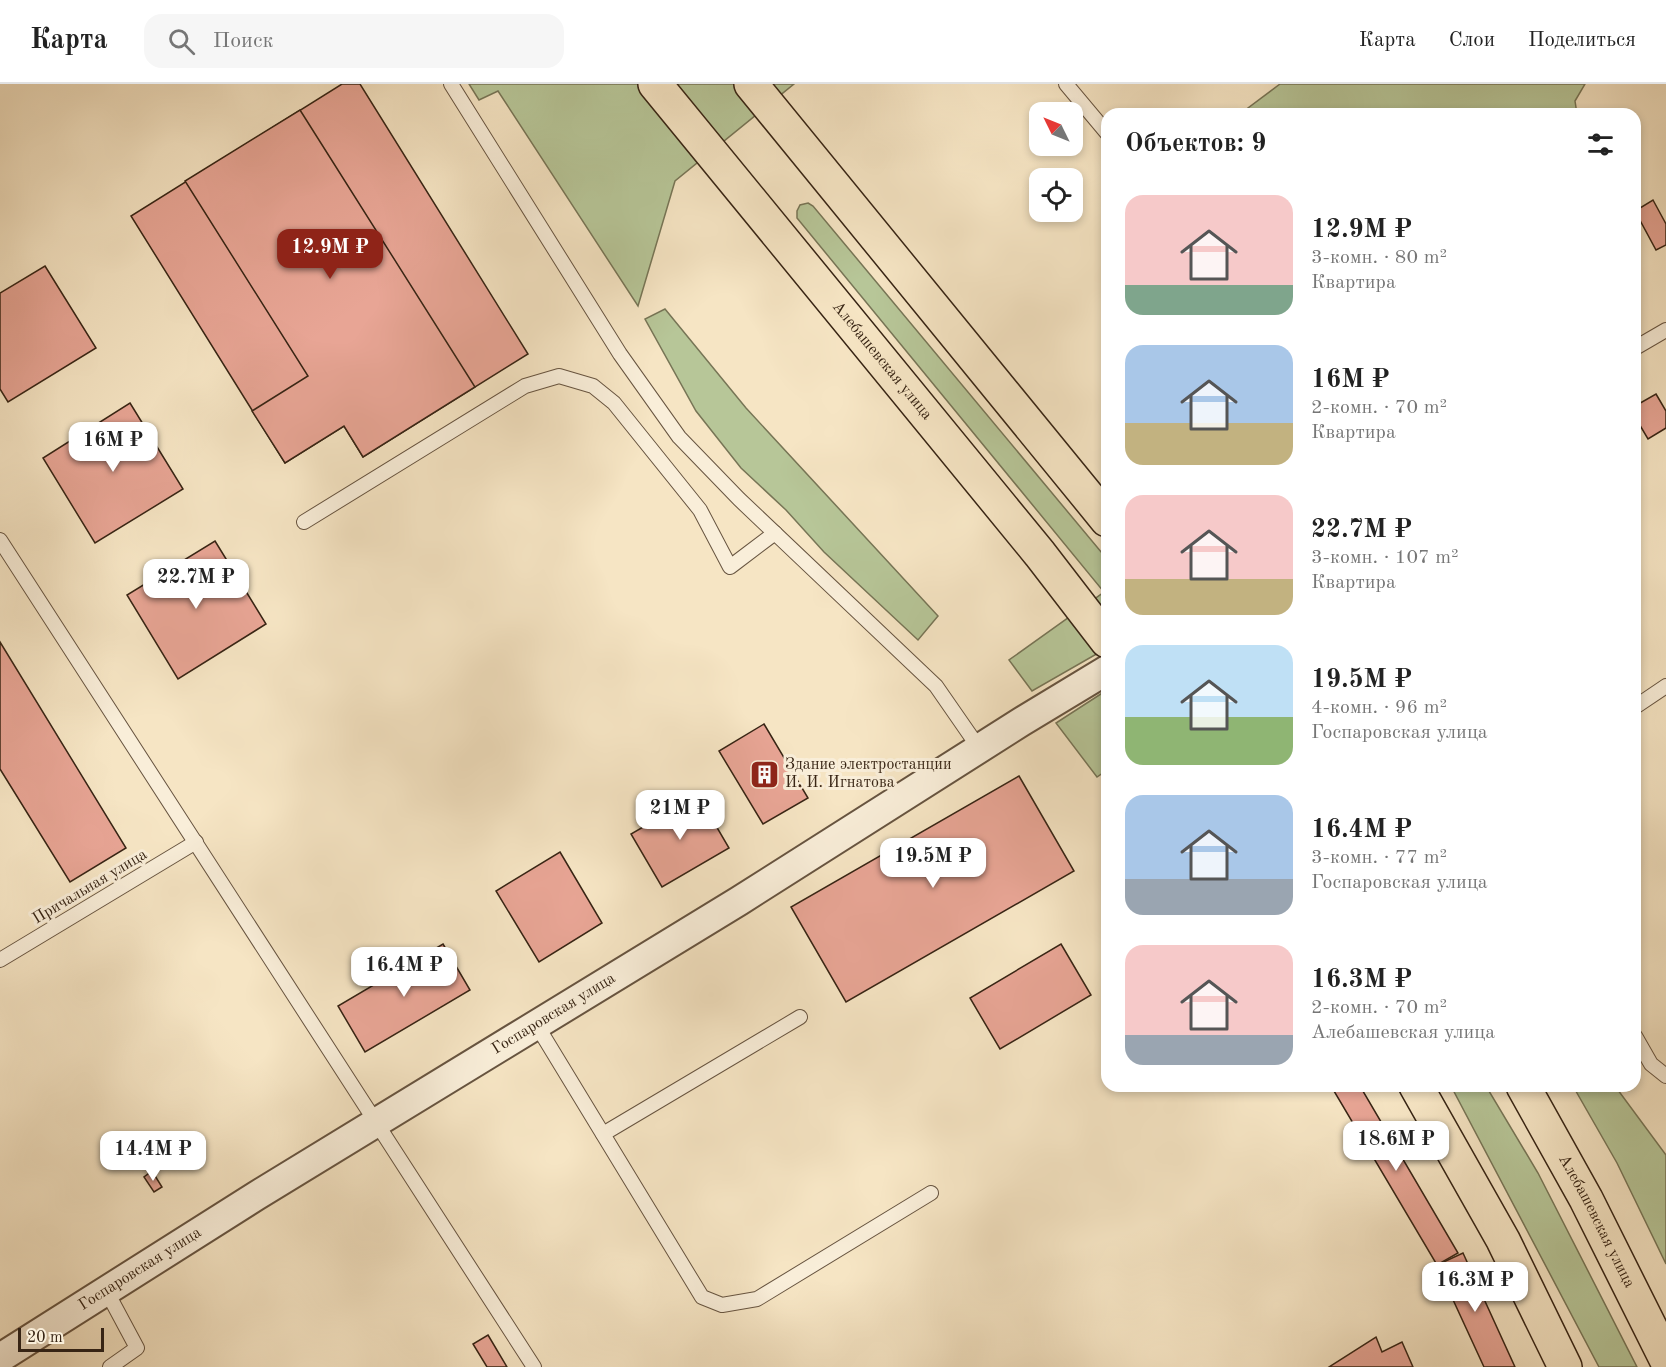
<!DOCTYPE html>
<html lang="ru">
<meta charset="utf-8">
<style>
body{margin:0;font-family:"Old Standard TT",serif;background:#f6f6f6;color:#222;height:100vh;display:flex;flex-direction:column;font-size:22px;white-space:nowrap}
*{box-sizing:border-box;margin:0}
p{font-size:20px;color:#767676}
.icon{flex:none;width:33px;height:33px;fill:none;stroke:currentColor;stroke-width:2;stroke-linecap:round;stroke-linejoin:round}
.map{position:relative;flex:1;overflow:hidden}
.drawer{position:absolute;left:1101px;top:24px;width:540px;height:984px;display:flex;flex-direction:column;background:#fff;border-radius:18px;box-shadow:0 3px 9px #0003}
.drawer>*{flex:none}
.needle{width:39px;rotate:313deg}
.fabs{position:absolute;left:1029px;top:18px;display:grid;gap:12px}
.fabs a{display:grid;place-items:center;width:54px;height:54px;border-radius:12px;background:#fff;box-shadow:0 3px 9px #0003;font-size:30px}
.scale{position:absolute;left:18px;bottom:15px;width:86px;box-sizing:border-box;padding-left:6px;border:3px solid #372414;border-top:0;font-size:16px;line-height:21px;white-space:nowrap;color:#372414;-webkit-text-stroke:4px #f9eed9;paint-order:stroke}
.price{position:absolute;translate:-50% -51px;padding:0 14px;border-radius:12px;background:#fff;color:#222;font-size:20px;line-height:39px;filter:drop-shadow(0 2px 3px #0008)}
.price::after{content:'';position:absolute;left:50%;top:36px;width:18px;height:14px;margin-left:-9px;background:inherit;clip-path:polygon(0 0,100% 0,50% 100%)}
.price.active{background:#8f2418;color:#fff}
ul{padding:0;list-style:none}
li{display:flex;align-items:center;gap:18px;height:150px;padding:0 24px}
li span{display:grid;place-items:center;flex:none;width:168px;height:120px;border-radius:18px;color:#555}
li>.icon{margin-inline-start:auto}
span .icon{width:72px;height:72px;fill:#fffc;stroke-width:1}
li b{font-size:26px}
h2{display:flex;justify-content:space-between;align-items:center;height:72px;padding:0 24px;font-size:26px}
header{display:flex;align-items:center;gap:36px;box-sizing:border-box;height:84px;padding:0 30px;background:#fff;border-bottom:2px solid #e0e0e0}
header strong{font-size:28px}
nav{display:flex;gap:33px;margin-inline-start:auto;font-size:21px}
.search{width:420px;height:54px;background:#f6f6f6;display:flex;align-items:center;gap:15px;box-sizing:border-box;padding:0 21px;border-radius:18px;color:#767676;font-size:22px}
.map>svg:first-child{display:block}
.green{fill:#b7c698;stroke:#777556;stroke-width:1.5}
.building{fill:#e8a595;stroke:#372414;stroke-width:1.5}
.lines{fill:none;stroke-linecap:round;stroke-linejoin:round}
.lane-casing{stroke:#675440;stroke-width:16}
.street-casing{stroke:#675440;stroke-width:32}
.primary-casing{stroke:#372414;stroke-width:36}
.lane{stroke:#f9eed9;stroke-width:14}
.street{stroke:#f9eed9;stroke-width:28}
.primary{stroke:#f6e5c4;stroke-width:33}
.labels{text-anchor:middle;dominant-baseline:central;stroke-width:6;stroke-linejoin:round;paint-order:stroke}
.street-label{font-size:16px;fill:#372414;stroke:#f9eed9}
.poi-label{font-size:16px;fill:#372414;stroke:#f9eed9;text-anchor:start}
</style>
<header>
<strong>Карта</strong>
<div class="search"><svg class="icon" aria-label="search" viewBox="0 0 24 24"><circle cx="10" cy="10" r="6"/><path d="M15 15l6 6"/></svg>Поиск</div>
<nav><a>Карта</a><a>Слои</a><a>Поделиться</a></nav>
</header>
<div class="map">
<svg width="1666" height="1283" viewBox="0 0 1666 1283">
<rect width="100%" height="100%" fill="#f6e5c4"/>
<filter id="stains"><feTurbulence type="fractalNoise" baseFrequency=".00333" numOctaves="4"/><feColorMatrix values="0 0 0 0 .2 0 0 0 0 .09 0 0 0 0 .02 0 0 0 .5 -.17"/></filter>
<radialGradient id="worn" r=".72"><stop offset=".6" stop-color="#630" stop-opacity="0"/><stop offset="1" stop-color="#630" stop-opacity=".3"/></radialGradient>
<!-- green -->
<g class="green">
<path d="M469 0H794L675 97 638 222 498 7 479 16Z"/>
<path d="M1280 0H1585L1575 17 1577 30H1240Z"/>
<path d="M808 119 813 122 1107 475V564L1032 607 1009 576 1104 508 797 134V127L800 121Z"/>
<path d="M665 225 746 324 938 532 918 556 824 468 786 426 741 384 696 327 645 235Z"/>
<path d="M1107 606V686L1097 693 1056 639Z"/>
<path d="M1451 1002H1486L1538 1089 1637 1283H1599Z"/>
<path d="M1573 1002H1615L1666 1071V1180L1617 1079Z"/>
</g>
<!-- building -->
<g class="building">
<path d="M342 0H360L528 270 363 373 344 342 285 379 131 132Z"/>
<path d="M300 26 475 303 363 373 344 342 285 379 252 327 308 292 185 97Z"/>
<path d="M1653 116 1666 140V161L1656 166 1635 127Z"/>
<path d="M45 182 96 264 8 318 0 305V209Z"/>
<path d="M1656 310 1666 327V344L1648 355 1635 333V322Z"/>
<path d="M130 319 183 405 95 459 43 374Z"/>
<path d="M215 457 266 540 178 595 127 511Z"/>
<path d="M0 558 126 764 70 798 0 685Z"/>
<path d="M764 640 808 714 763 740 719 667Z"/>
<path d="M1019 692 1074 787 846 918 791 823Z"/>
<path d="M698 711 729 764 662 803 631 750Z"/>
<path d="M560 768 602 839 539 878 496 807Z"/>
<path d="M443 860 470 906 365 968 338 922Z"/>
<path d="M1061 860 1091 911 1000 965 970 914Z"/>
<path d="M1331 1002H1360L1458 1169 1437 1181Z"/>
<path d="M152 1087 162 1103 154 1108 144 1093Z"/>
<path d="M1463 1169 1515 1283H1484L1437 1181Z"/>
<path d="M488 1251 507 1283H487L473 1260Z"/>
<path d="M1376 1253 1382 1268 1402 1258 1413 1283H1329Z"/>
</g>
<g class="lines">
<defs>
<g id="lane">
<path d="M451 0 620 270 679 353 739 415 936 602 979 664"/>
<path d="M1066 0 1107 49"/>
<path d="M1635 264 1666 246"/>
<path d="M304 438 525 302 559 292 593 302 614 319 700 426 730 483 775 449"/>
<path d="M0 456 534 1283"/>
<path d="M1635 623 1666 602"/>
<path d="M0 876 196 758"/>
<path d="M536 940 702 1213 722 1221 757 1215 931 1109"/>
<path d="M1635 952 1651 980 1666 992"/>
<path d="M603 1050 800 933"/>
<path d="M107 1208 137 1264 110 1283"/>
</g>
<g id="street">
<path id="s1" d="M0 1274 256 1112 739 817 1021 638 1107 586"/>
</g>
<g id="primary">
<path id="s2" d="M655 0 1040 470 1107 557"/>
<path d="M751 0 1107 436"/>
<path d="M1416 1002 1503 1156 1565 1283"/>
<path id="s3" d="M1523 1002 1586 1115 1666 1275"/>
</g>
</defs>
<!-- lane casing -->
<use href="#lane" class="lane-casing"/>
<!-- street casing -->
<use href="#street" class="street-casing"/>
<!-- primary casing -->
<use href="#primary" class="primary-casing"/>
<!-- lane -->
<use href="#lane" class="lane"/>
<!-- street -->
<use href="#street" class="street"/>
<!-- primary -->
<use href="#primary" class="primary"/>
</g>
<!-- icons -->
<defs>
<symbol id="building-square" viewBox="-11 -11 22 22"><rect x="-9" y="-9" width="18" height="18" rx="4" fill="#8f2418" stroke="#f9eed9"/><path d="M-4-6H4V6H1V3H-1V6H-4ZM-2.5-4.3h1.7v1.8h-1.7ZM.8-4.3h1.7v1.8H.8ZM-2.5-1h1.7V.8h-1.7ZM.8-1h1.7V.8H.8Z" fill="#fff"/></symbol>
</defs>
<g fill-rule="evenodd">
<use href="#building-square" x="748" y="674" width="33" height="33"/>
</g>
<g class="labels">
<!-- street labels -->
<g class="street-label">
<text stroke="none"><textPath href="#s2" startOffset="358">Алебашевская улица</textPath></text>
<text transform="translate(90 803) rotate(-31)">Причальная улица</text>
<text stroke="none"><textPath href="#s1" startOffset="652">Госпаровская улица</textPath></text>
<text stroke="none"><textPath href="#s3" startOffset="154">Алебашевская улица</textPath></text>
<text stroke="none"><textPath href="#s1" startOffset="166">Госпаровская улица</textPath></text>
</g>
<!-- poi labels -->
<g class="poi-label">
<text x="785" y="681">Здание электростанции<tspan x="785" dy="18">И. И. Игнатова</tspan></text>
</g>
</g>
<rect width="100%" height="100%" filter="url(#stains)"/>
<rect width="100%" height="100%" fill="url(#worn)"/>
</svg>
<div class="fabs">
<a><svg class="needle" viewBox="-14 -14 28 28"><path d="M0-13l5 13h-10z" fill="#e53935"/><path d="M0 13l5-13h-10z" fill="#767676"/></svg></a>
<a><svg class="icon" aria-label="locate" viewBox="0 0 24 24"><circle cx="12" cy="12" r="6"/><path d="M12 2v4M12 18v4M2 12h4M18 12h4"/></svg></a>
</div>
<div class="scale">20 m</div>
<b class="price active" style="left:330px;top:196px">12.9M ₽</b>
<b class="price" style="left:113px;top:389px">16M ₽</b>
<b class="price" style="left:196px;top:526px">22.7M ₽</b>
<b class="price" style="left:680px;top:757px">21M ₽</b>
<b class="price" style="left:933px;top:805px">19.5M ₽</b>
<b class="price" style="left:404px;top:914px">16.4M ₽</b>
<b class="price" style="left:1396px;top:1088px">18.6M ₽</b>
<b class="price" style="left:153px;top:1098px">14.4M ₽</b>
<b class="price" style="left:1475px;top:1229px">16.3M ₽</b>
<section class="drawer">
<h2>Объектов: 9<svg class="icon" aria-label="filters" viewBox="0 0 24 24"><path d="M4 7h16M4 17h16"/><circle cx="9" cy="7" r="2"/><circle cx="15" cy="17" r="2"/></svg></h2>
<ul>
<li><span style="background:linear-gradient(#f6c9c9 75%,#7fa58c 0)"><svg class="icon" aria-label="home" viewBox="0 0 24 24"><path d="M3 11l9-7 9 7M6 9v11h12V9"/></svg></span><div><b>12.9M ₽</b><p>3-комн. · 80 m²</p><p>Квартира</p></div></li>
<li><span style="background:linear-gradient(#a9c7e8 65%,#c2b280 0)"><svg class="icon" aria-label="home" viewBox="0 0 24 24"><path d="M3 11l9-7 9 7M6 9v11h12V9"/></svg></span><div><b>16M ₽</b><p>2-комн. · 70 m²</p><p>Квартира</p></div></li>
<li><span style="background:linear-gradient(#f6c9c9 70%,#c2b280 0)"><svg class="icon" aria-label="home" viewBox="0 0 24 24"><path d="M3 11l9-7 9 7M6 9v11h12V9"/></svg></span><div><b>22.7M ₽</b><p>3-комн. · 107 m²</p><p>Квартира</p></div></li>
<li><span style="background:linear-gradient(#bfe0f5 60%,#8fb573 0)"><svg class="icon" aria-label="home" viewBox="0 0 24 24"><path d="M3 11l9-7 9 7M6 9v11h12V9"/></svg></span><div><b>19.5M ₽</b><p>4-комн. · 96 m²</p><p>Госпаровская улица</p></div></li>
<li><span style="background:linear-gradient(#a9c7e8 70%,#9aa5b1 0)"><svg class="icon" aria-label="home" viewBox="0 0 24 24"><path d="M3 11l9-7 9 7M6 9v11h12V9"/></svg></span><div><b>16.4M ₽</b><p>3-комн. · 77 m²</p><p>Госпаровская улица</p></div></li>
<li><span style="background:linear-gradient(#f6c9c9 75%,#9aa5b1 0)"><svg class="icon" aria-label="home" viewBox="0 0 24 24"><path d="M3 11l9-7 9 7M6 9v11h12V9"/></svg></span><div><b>16.3M ₽</b><p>2-комн. · 70 m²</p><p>Алебашевская улица</p></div></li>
</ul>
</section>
</div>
